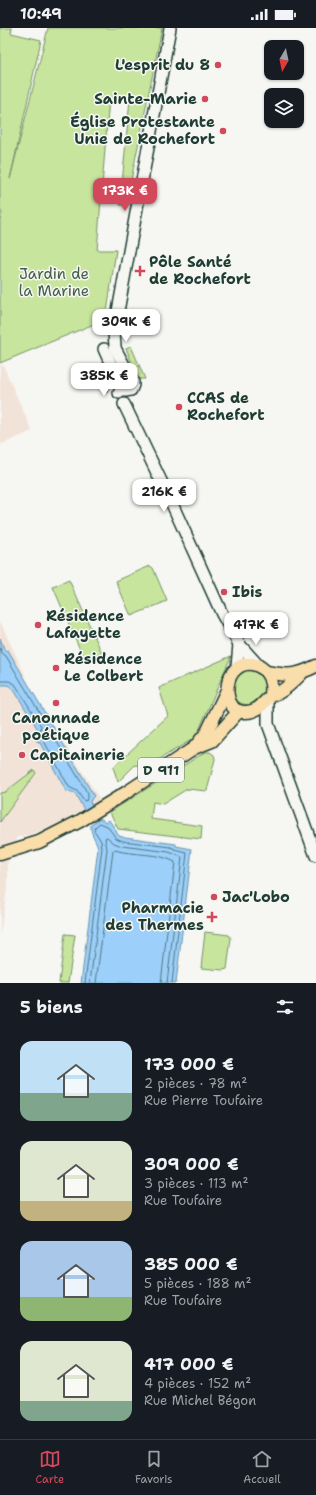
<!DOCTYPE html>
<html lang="fr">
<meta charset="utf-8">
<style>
body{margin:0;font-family:"Shantell Sans",sans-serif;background:#20242c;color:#f1f3f6;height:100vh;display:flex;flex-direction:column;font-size:15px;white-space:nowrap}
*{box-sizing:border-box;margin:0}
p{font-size:13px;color:#9ea1a6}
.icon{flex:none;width:22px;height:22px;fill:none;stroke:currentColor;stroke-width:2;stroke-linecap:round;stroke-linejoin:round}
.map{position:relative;height:955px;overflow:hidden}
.drawer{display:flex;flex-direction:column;background:#171b24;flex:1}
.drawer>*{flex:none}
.needle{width:26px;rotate:189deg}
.fabs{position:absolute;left:264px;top:12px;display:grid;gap:8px}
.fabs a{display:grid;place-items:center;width:40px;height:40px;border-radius:8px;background:#171b24;box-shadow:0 1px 3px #0004;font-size:20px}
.price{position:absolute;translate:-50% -34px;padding:0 9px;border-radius:8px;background:#fff;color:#222;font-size:13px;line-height:26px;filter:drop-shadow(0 1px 2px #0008)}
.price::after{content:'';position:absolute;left:50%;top:24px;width:12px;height:9px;margin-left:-6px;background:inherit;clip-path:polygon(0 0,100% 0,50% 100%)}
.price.active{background:#d1495b;color:#fff}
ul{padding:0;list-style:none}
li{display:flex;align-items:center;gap:12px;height:100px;padding:0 20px}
li span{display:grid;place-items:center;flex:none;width:112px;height:80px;border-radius:12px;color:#555}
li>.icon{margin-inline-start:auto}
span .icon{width:48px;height:48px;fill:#fffc;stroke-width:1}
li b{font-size:17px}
h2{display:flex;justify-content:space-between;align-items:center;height:48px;padding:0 20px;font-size:17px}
.status{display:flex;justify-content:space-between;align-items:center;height:28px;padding:0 20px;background:#171b24;direction:ltr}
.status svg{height:11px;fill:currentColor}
.menu{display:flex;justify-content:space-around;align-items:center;height:56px;border-top:1px solid #363941;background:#171b24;font-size:11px;color:#9ea1a6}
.menu a{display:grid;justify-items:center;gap:2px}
.menu .active{color:#d1495b}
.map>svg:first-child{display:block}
.built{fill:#f2e3d8}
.green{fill:#c8e59d;stroke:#749168}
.water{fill:#9ccff9;stroke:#6a95aa}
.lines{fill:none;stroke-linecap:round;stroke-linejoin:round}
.shore{stroke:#517783;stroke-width:1}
.secondary-casing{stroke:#1f3d34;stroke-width:14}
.primary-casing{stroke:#1f3d34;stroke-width:15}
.secondary{stroke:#f6f6f2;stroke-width:11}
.primary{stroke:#f9ddab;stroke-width:12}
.poi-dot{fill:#d1495b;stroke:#f6f6f2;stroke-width:1.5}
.labels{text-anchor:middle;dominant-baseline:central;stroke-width:3;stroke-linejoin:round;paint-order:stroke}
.shield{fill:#f6f6f2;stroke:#60746d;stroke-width:1}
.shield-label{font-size:14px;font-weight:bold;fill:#1f3d34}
.poi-label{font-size:15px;font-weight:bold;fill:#1f3d34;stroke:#f6f6f2;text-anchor:start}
.park-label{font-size:15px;fill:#415f49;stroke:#f6f6f2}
</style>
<div class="status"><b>10:49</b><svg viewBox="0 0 49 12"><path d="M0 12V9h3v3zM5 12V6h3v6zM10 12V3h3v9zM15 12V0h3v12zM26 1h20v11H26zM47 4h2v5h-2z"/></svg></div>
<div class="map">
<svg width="316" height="955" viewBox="0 0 316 955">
<rect width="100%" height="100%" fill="#f6f6f2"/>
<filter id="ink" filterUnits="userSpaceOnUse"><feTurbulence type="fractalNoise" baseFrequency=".025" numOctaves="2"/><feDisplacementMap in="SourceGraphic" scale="8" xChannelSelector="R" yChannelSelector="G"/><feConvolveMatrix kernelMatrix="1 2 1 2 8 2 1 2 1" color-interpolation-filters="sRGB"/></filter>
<g filter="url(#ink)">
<!-- built -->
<g class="built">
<path d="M3 337 32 403 0 417V338Z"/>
<path d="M0 593 34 667 102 775 47 802 29 808 18 809 8 830V854L0 907Z"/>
</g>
<!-- green -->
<g class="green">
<path d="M0 0H12L11 5 41 12 10 151 48 0H162L126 177H120L130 71 109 70 97 222H116L106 291 0 335V192L2 184 0 183Z"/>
<path d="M131 318 145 351H138L126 320Z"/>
<path d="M105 336C111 350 113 350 107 365L96 339Z"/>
<path d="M150 538 153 540 167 573 131 588 116 553Z"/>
<path d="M69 552 102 625 85 633 53 559Z"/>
<path d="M231 628 196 709 148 738 135 737 118 754 113 739 168 688 159 660Z"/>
<path d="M248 640C262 643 262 648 267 661L263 668 249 677C226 675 233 658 239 643Z"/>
<path d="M205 724H210L214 727 215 731 207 763 187 761 163 776 153 774 151 791 202 798 201 811 118 801 110 784Z"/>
<path d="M34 742 36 745 0 794V765L5 764Z"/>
<path d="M205 904 229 907 231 910 227 941 223 942 201 940Z"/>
<path d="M65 906 75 907 68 955H59Z"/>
</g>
<!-- water -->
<g class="water">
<path d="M0 610 5 623 8 622 94 768 92 770 90 774 93 779 85 783 75 766 66 763 40 715H38L34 708 37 700 14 662 8 657H0Z"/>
<path d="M100 790 106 794 109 792 119 807 125 809 176 816V818L192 821 176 955H81L98 820C96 811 90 806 91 797Z"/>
</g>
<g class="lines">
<!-- shore -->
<g class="shore">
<path d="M0 620 2 625 6 628 88 766 86 773 83 772 77 763 69 759 44 713 39 708 41 698 15 656 9 653H0"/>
<path d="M85 955 102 820 101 813 94 802 95 799 100 795 107 798 116 810 123 813 171 819 175 822 187 825 172 955"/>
<path d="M90 955 107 821 105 810 107 809 114 815 122 818 169 824 182 829 167 955"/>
<path d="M96 955 113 823 115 822C134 828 157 824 175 834L161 955"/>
</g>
<defs>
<g id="secondary">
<path d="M115 318 114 305 170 0"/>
<path d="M115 320 133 354"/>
<path d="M104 321 121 359"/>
<path d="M119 365 122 361C119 356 121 352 126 350L131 352 133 357 131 362 125 363 122 361"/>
<path d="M124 376 173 478 222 586 239 616 257 636"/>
<path d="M237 639 239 616"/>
<path d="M268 672V696L316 828"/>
</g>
<g id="primary">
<path d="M266 644C288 648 296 648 316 638"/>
<path d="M271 668C271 664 272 660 271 656 268 637 246 628 233 644 223 656 226 686 246 684 259 684 263 674 271 668 274 666 277 665 280 664 288 659 294 653 301 646"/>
<path d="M195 719 207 704 227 662"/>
<path d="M0 826 39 814 80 793 127 764 194 720 212 713 239 683"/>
</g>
</defs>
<!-- secondary casing -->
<use href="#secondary" class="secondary-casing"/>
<!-- primary casing -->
<use href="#primary" class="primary-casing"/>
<!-- secondary -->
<use href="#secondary" class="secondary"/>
<!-- primary -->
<use href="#primary" class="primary"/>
</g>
</g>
<!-- markers -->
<g class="poi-dot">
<circle cx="218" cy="37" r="4"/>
<circle cx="205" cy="71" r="4"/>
<circle cx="223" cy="103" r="4"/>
<path d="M138 237h4v4h4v4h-4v4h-4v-4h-4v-4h4z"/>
<circle cx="179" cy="379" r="4"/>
<circle cx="224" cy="564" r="4"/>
<circle cx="38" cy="597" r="4"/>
<circle cx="56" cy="640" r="4"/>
<circle cx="56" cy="675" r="4"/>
<circle cx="22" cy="727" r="4"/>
<circle cx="214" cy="869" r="4"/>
<path d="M210 883h4v4h4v4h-4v4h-4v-4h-4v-4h4z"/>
</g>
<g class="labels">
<!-- shield labels -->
<rect class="shield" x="138" y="730" width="46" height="24" rx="3"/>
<g class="shield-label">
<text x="161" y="742">D 911</text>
</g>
<!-- poi labels -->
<g class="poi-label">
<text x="210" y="37" text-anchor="end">L'esprit du 8</text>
<text x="197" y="71" text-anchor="end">Sainte-Marie</text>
<text x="215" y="94" text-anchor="end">Église Protestante<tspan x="215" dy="17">Unie de Rochefort</tspan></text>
<text x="149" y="234">Pôle Santé<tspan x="149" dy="17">de Rochefort</tspan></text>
<text x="187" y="370">CCAS de<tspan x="187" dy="17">Rochefort</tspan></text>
<text x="232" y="564">Ibis</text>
<text x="46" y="588">Résidence<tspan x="46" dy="17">Lafayette</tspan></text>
<text x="64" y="631">Résidence<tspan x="64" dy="17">Le Colbert</tspan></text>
<text x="56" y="690" text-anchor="middle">Canonnade<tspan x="56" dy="17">poétique</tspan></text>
<text x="30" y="727">Capitainerie</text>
<text x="222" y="869">Jac'Lobo</text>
<text x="204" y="880" text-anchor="end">Pharmacie<tspan x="204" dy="17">des Thermes</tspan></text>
</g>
<!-- park labels -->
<g class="park-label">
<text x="54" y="246">Jardin de<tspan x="54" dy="17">la Marine</tspan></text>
</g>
</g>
</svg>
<div class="fabs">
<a><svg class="needle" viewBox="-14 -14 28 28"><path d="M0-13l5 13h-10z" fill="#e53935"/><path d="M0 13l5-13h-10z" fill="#9ea1a6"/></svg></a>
<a><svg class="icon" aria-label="layers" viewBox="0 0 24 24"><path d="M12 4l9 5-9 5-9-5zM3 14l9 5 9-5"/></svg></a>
</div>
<b class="price active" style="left:125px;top:184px">173K €</b>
<b class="price" style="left:126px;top:315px">309K €</b>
<b class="price" style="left:104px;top:369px">385K €</b>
<b class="price" style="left:164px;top:485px">216K €</b>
<b class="price" style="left:256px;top:618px">417K €</b>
</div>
<section class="drawer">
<h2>5 biens<svg class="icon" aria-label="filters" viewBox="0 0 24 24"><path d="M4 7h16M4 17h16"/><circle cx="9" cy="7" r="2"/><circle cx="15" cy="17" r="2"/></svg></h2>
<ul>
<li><span style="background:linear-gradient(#bfe0f5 65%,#7fa58c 0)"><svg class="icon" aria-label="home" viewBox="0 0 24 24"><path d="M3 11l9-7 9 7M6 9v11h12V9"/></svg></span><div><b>173 000 €</b><p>2 pièces · 78 m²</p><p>Rue Pierre Toufaire</p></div></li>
<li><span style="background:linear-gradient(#dfe7d0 75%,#c2b280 0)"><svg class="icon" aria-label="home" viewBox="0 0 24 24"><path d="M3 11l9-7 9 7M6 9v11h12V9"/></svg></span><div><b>309 000 €</b><p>3 pièces · 113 m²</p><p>Rue Toufaire</p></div></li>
<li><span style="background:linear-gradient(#a9c7e8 70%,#8fb573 0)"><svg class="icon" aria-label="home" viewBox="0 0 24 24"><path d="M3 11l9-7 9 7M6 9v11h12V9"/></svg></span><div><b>385 000 €</b><p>5 pièces · 188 m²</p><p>Rue Toufaire</p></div></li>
<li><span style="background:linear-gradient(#dfe7d0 75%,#7fa58c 0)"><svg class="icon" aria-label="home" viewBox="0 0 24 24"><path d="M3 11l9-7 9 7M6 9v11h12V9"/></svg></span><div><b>417 000 €</b><p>4 pièces · 152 m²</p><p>Rue Michel Bégon</p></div></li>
</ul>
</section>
<nav class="menu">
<a class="active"><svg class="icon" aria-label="map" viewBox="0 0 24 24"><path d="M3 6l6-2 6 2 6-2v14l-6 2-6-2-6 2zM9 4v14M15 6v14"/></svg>Carte</a>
<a><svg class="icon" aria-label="saved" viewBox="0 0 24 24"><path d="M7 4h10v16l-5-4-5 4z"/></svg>Favoris</a>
<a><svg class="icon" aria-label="home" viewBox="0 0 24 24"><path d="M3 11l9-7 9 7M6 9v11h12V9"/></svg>Accueil</a>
</nav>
